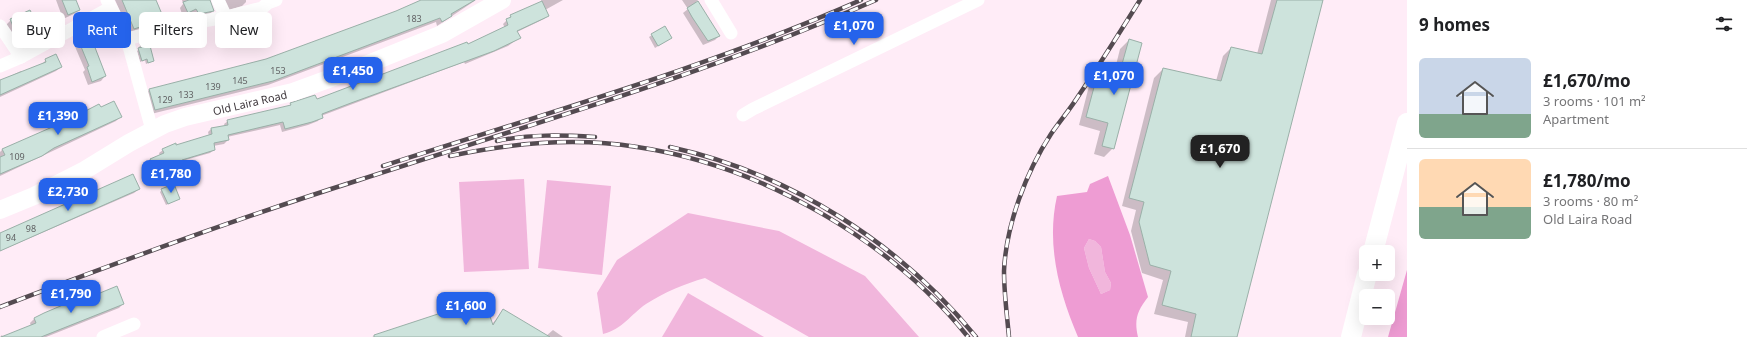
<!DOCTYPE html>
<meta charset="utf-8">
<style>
body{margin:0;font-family:"Noto Sans",sans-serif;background:#f2f2f2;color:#202124;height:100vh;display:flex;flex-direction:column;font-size:15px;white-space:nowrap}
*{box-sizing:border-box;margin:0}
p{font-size:13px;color:#757577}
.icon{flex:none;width:22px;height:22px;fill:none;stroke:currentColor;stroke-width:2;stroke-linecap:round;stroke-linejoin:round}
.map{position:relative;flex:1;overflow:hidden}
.panel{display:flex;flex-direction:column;background:#fff;width:340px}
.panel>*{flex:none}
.banner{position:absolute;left:12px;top:12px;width:380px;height:36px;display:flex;gap:8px}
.buttons{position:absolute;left:1359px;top:245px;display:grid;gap:8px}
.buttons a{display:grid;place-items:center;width:36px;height:36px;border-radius:6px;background:#fff;box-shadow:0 4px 16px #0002;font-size:20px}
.price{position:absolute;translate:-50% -34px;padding:0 9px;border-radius:8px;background:#2563eb;color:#fff;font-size:13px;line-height:26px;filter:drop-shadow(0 1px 2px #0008)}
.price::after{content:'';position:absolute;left:50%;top:24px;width:12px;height:9px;margin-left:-6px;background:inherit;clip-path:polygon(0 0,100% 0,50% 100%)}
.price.active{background:#222;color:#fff}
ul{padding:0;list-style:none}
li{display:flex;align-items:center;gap:12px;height:100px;padding:0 12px}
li+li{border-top:1px solid #e0e0e0}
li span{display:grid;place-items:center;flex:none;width:112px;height:80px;border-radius:6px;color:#555}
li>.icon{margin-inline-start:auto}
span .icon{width:48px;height:48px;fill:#fffc;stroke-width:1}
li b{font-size:17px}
h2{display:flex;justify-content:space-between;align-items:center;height:48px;padding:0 12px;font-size:17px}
.chip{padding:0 14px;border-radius:6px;background:#fff;box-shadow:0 4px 16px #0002;font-size:14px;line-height:36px}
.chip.active{background:#2563eb;color:#fff}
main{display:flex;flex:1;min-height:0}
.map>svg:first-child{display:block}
.green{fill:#f1b6dc}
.water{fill:#ee9cd3;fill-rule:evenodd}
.shadow{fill:#0003}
.building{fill:#cde3dc;stroke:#9ab0a8}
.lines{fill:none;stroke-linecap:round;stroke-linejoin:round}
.street{stroke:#fff;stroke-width:13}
.secondary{stroke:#fff;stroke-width:18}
.primary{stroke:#fff;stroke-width:20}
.rail-casing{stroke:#544b51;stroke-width:4.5}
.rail{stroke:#fff;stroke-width:3;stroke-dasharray:9;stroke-linecap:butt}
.labels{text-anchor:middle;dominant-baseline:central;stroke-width:3.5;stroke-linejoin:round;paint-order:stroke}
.number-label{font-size:9px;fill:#626365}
.street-label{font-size:11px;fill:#3f383d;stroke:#fff}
</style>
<main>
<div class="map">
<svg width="1407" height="337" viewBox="0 0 1407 337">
<rect width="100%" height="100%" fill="#ffecf7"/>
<!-- green -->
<g class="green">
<path d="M524 179 529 269 464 272 459 182Z"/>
<path d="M547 180 611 186 602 275 538 268Z"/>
<path d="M688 213 779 231 865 276 919 337H809L705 278C684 284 665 292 646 304 630 315 623 329 603 334L597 293 617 260Z"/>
<path d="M1089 239 1095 241 1101 247 1105 272 1111 283 1110 290 1101 294 1089 268 1084 248Z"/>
<path d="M688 293 764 337H662Z"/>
</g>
<!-- water -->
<g class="water">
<path d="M1108 176 1130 235 1148 297C1137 311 1134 320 1138 337H1078C1059 292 1046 245 1057 196L1087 192 1090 184ZM1089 239 1095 241 1101 247 1105 272 1111 283 1110 290 1101 294 1089 268 1084 248Z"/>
<path d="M1407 270V337H1388Z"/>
</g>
<!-- shadow -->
<g class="shadow">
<path d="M56 0H75L79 10 74 14 63 19Z"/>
<path d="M115 0H155L163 19 158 23 130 33Z"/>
<path d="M182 0H209L213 11 209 15 194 17 192 13 183 17 180 8 183 4Z"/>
<path d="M220 0H246V2L242 6 226 11Z"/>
<path d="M429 0H476L437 26 436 22 268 85 151 114 145 94 149 90 266 60Z"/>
<path d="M541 0H563L545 10 548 16 544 19 517 32 519 38 508 46 465 64 464 62 321 116 318 121 308 125 282 132 280 125 227 137 228 140 224 144 213 146 214 150 210 153 182 161 183 164 180 167 168 172 166 168 152 174 148 163 151 159 160 156 159 153 163 150 209 136 208 132 211 129 225 127 224 124 228 121 288 107 291 104 316 100 468 45 505 28 503 24 511 16 542 2Z"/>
<path d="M682 0H698L694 4 719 36 715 40 703 45 683 13 688 9Z"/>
<path d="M1271 0H1322L1236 337H1185L1188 322 1154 314 1163 280 1142 273 1131 231 1136 210 1122 206 1154 78 1163 69 1216 81 1223 56 1231 48 1257 54Z"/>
<path d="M11 20 35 22 30 26 11 35 6 25Z"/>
<path d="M665 27 671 38 655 48 649 37Z"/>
<path d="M78 37 105 76 101 81 88 85 83 72 85 70 73 42Z"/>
<path d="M1129 40 1113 148 1104 157 1094 154 1100 131 1079 125 1089 86 1097 77 1112 81 1120 49Z"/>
<path d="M141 45 153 60 151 62 146 64 145 60 140 62 137 51 140 49 139 47Z"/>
<path d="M46 60 61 67 56 71 0 97V81L21 71 22 74 41 65Z"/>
<path d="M100 109 120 117 116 121 0 176V152L3 149Z"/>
<path d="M139 189 134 193 0 251V234Z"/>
<path d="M162 190 179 199 166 205 160 192Z"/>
<path d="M77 303 123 304 119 308 46 337H0L2 335 3 337 31 326 30 323 34 319 44 314Z"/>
<path d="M503 311 546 336 553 330 563 337H372L446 312 447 315 492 324Z"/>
</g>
<!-- building -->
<g class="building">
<path d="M62 0H76L80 10 68 15Z"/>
<path d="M122 0H156L164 19 134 29Z"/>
<path d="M189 0H210L214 11 199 14 196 9 188 13 183 2Z"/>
<path d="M421 0H475L451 14 452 16 442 22 440 18 273 81 155 110 149 89 266 59 396 11Z"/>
<path d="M1277 0H1323L1237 337H1191L1196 314 1162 305 1171 271 1150 265 1139 222 1144 202 1129 198 1163 68 1221 81 1231 47 1262 54Z"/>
<path d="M542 1 549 16 517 31 521 38 494 51 351 103 322 114 323 118 312 122 285 129 283 122 228 135 229 140 214 143 215 150 182 160 184 164 171 170 169 165 155 171 150 159 164 153 162 149 176 143V145L212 134 211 128 228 125 227 120 291 105 290 103 315 95 317 99 467 42 468 44 508 25 506 19 511 17 510 15Z"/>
<path d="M698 1 708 17 720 36 708 41 692 17 687 8Z"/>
<path d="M30 10 36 22 15 31 10 19Z"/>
<path d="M665 26 672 38 658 46 651 34Z"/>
<path d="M89 32 106 76 92 82 87 67 89 66 77 37Z"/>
<path d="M1129 39 1142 43 1114 149 1102 146 1108 123 1086 117 1097 76 1117 82Z"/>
<path d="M149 42 154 61 148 63 147 59 142 61 138 48 142 47 140 44Z"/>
<path d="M56 54 62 67 0 95V80L46 62 45 59Z"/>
<path d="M114 101 122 117 54 148 42 156 0 174V157L5 155 2 149 66 121 99 104 101 107Z"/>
<path d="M133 174 140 189 0 251V233Z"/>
<path d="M174 184 180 199 168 204 161 189Z"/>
<path d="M117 286 124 304 41 337H1L36 323 34 318 44 313 77 299 78 302Z"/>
<path d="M485 302 493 325 503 309 550 337H374V335L447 311 448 314Z"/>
</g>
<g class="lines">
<!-- street -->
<g class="street">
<path d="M107 0 127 39 152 130"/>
<path d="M218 0 226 17"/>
<path d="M711 0 731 33"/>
<path d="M0 26 21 57"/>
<path d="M127 39 180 25 226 17 262 8 268 3 276 0"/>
<path d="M0 66 21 57 110 8"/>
<path d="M743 115 753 109 978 0"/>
<path d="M103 337 134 324"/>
</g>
<!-- secondary -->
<path class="secondary" id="s1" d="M0 210 34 196 85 170 129 143 165 124 185 117 293 92 353 70 442 34 502 0"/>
<!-- primary -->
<g class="primary">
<path d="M1373 252 1407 123"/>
<path d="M1351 337 1367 274"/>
</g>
<defs>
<g id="rail">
<path d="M497 141C529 134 562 135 595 137"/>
<path d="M670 147C789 173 900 243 976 337"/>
<path d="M450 156C511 143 575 137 637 147 760 165 891 240 968 337"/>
<path d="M383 166C543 114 707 68 861 0"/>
<path d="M0 307C118 262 236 219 356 181 531 124 708 74 876 0"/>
<path d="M1009 337C1007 315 1004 293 1004 271 1006 225 1026 172 1051 134 1060 121 1071 108 1079 95 1100 64 1120 32 1140 0"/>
</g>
</defs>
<!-- rail casing -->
<use href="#rail" class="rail-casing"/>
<!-- rail -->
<use href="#rail" class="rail"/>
</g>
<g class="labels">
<!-- number labels -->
<g class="number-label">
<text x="414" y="18">183</text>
<text x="278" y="70">153</text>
<text x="240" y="80">145</text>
<text x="213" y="86">139</text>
<text x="186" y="94">133</text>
<text x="165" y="99">129</text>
<text x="17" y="156">109</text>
<text x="31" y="228">98</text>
<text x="11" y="237">94</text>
</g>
<!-- street labels -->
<g class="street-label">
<text stroke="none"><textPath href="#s1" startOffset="274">Old Laira Road</textPath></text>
</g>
</g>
</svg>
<div class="buttons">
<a>+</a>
<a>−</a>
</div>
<b class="price" style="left:854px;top:46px">£1,070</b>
<b class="price" style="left:353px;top:91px">£1,450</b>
<b class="price" style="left:1114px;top:96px">£1,070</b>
<b class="price" style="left:58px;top:136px">£1,390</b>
<b class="price active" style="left:1220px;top:169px">£1,670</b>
<b class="price" style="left:171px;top:194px">£1,780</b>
<b class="price" style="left:68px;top:212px">£2,730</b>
<b class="price" style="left:71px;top:314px">£1,790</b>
<b class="price" style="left:466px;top:326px">£1,600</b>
<div class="banner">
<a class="chip">Buy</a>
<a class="chip active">Rent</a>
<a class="chip">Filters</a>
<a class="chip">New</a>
</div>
</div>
<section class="panel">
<h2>9 homes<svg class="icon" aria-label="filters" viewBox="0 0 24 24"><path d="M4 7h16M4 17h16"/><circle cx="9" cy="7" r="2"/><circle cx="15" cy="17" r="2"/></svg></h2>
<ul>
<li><span style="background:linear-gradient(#c9d6e8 70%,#7fa58c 0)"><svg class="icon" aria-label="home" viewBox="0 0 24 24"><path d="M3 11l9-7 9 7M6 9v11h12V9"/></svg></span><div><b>£1,670/mo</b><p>3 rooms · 101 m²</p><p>Apartment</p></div></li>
<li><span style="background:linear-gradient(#ffd9b3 60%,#7fa58c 0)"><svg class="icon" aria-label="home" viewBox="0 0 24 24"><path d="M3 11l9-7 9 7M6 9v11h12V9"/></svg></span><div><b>£1,780/mo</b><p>3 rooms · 80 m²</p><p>Old Laira Road</p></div></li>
</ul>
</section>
</main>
